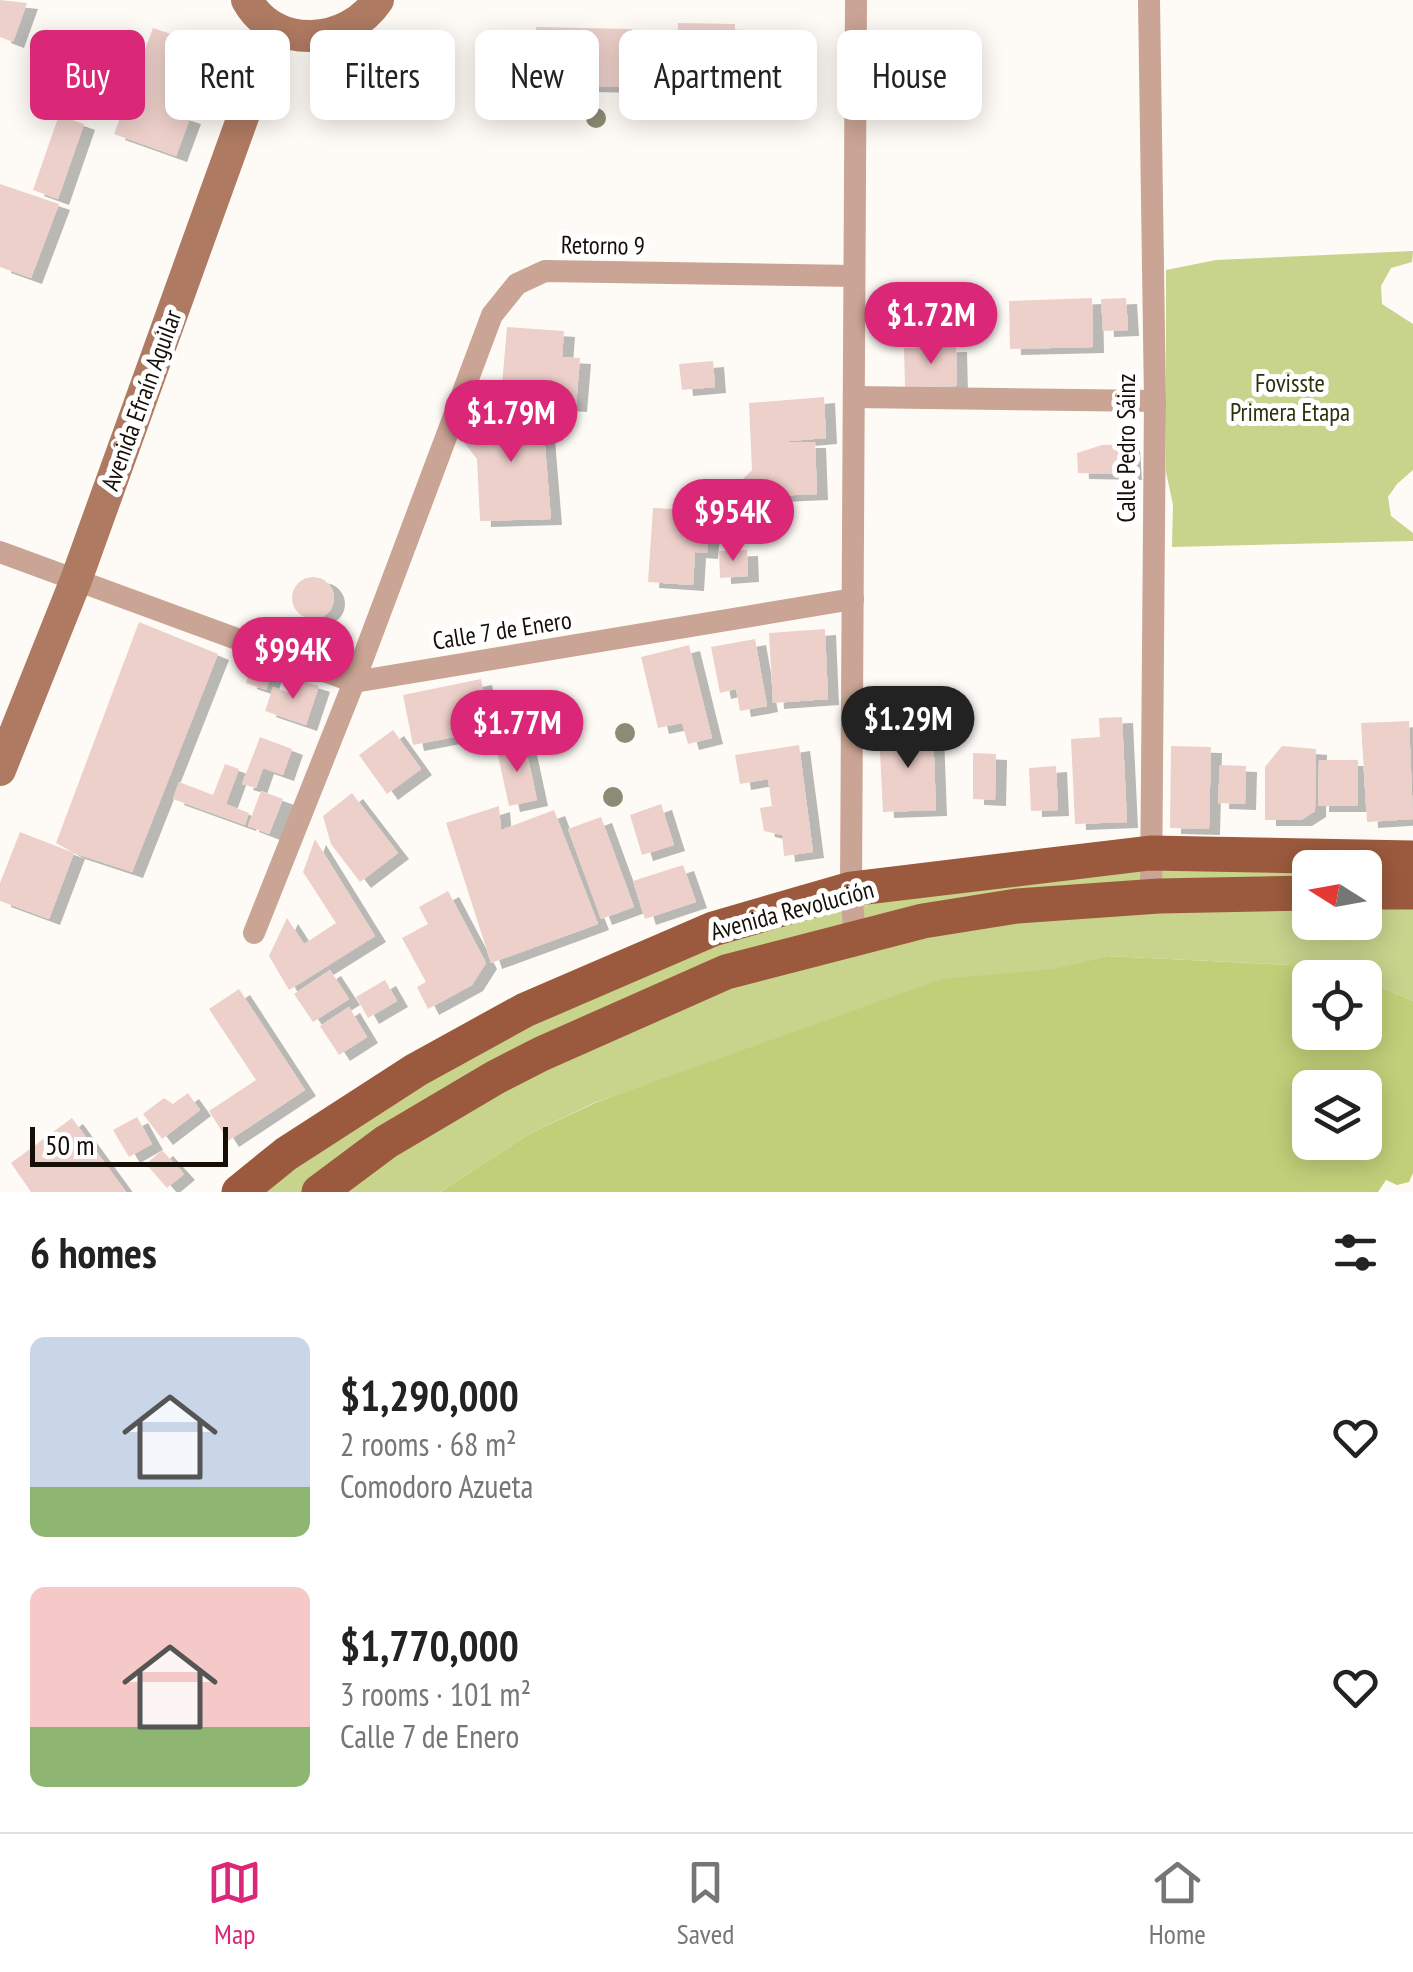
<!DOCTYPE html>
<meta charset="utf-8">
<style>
body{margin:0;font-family:"PT Sans Narrow",sans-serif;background:#f2f2f2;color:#222;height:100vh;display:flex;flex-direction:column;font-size:38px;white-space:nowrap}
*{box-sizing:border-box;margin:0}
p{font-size:32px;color:#767676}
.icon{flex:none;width:55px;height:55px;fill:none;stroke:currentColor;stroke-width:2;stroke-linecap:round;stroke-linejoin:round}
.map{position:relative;height:1192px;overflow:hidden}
.sheet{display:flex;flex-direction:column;background:#fff;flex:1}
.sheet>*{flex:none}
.guide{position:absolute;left:30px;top:30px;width:1355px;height:90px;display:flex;gap:20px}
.needle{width:65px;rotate:281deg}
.fabs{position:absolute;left:1292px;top:850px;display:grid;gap:20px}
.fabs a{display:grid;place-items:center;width:90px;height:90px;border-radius:15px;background:#fff;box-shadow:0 5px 25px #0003;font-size:50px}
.scale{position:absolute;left:30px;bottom:25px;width:198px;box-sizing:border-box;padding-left:10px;border:5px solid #150f08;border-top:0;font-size:28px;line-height:35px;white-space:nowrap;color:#150f08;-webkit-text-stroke:8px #fff;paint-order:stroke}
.price{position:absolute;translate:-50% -85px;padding:0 22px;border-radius:35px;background:#db2777;color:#fff;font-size:32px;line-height:65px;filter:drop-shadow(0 2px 5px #0008)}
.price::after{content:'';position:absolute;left:50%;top:60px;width:30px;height:22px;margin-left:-15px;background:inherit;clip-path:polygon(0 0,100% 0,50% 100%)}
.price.on{background:#222;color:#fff}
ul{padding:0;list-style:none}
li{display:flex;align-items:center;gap:30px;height:250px;padding:0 30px}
li span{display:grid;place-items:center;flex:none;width:280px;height:200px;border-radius:15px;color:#555}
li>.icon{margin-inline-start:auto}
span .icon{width:120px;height:120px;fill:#fffc;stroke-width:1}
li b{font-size:42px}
h2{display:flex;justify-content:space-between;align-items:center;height:120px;padding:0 30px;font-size:42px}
.pill{padding:0 35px;border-radius:15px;background:#fff;box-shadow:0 5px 25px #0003;font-size:35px;line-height:90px}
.pill.on{background:#db2777;color:#fff}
.menu{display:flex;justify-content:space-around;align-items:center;height:140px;border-top:2px solid #e0e0e0;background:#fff;font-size:28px;color:#767676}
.menu a{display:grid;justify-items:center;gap:5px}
.menu .on{color:#db2777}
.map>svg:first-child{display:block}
.green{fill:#c8d38c;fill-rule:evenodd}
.forest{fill:#c2cf79;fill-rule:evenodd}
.building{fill:#edd0ca;filter:url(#shadow)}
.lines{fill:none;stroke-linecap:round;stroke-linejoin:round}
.minor{stroke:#caa494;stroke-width:22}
.secondary{stroke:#af7a62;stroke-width:32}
.primary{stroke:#9b5a3d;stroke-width:35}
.tree{fill:#8b8c75}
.labels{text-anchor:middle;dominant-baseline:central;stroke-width:10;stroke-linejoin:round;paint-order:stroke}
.street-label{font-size:25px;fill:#150f08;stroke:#fff}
.park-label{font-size:25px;fill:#2d310c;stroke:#fff}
</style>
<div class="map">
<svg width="1413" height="1192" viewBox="0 0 1413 1192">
<defs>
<filter id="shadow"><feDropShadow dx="11" dy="6" stdDeviation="0" flood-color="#0004"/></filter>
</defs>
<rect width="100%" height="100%" fill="#fefbf6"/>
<!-- green -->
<g class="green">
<path d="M1413 251 1412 262 1391 268 1381 286 1382 304 1413 324V470L1397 484 1388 497 1391 516 1413 533V541L1172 547 1173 505 1166 472V270L1216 260Z"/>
<path d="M1413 852V1001L1365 980V978L1334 967 1107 956 756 1048 596 1102 529 1134 440 1192H225L663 935 1054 857ZM1310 868H1365V922H1310Z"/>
</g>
<!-- forest -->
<path class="forest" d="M1107 956 1334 967 1359 977 1310 978V1032H1365V980L1413 1001V1173L1409 1182 1397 1185 1386 1180 1378 1192H440L529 1134 597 1102 942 979 1054 969ZM1310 1088H1365V1142H1310Z"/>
<!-- building -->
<g class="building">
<path d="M0 0 27 3 13 42 0 37Z"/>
<path d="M678 23 735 24 733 97 676 96Z"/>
<path d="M536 27 632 29 630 87 535 85Z"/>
<path d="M153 28 198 43 174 113 190 118 176 156 114 134Z"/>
<path d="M59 115 84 124 58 199 33 190Z"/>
<path d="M0 184 59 204 31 278 0 267Z"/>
<path d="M1092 298 1093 347 1010 349 1009 301Z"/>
<path d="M1126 298 1128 330 1103 331 1101 299Z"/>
<path d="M507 327 564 331 562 357 580 358 576 406 514 402 502 385Z"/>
<path d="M956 346 957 386 905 387 904 348Z"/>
<path d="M713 361 715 387 682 390 679 364Z"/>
<path d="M824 397 826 438 778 442H815L817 494 725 498 724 482 741 481 752 470 749 403Z"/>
<path d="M542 410 551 519 480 521 477 459 463 441 477 413Z"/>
<path d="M1129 444 1131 474 1078 473 1077 453 1102 445Z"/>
<path d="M653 508 697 510 709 530 707 553 695 552 693 585 648 582Z"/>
<path d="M747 550 748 576 720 578 719 551Z"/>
<circle cx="313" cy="598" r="21"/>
<path d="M139 622 218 654 132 872 74 853 49 919 0 901V883L20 832 74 853 56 843Z"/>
<path d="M825 629 828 699 773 703 769 633Z"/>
<path d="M755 639 767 706 740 711 736 689 720 693 711 647Z"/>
<path d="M689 645 712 738 688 744 682 723 658 728 641 657Z"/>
<path d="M253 662 273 668 266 690 246 683Z"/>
<path d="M294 678 319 686 306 725 265 711 273 687 290 693Z"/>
<path d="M481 679 491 730 413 745 403 695Z"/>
<path d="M1122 717 1127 822 1075 824 1071 739 1100 737 1099 718Z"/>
<path d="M1409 721 1413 819 1367 822 1361 723Z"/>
<path d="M933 729 936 810 883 812 879 732Z"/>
<path d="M393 730 421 769 387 794 359 755Z"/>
<path d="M260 737 292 749 283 775 263 768 256 788 242 784Z"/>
<path d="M525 744 537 800 509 806 497 751Z"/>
<path d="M799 745 813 852 784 856 782 835 764 831 760 808 772 806 768 779 740 784 735 755Z"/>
<path d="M1171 746 1211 747 1209 829 1170 828Z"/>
<path d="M1282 746 1316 749 1315 811 1301 820H1265V767Z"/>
<path d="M973 753 996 754 995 800 973 799Z"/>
<path d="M1319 760H1358V806H1318Z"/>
<path d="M225 764 239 769 226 804 249 813 245 825 173 799 179 782 213 795Z"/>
<path d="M1220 765 1246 766 1245 804 1218 803Z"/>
<path d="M1056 766 1058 810 1031 811 1029 768Z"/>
<path d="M261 791 283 799 269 834 248 826Z"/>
<path d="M352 793 398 853 360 882 331 844 323 816Z"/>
<path d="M661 804 674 845 642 855 630 815Z"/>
<path d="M499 806 501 830 554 810 598 924 491 963 446 823Z"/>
<path d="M601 817 634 907 601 919 568 829Z"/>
<path d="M315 839 375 936 289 990 269 956 287 918 304 944 336 923 303 872Z"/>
<path d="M683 865 696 902 645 919 633 881Z"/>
<path d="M448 891 486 963 472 985 428 1009 417 987 426 982 402 938 428 924 419 907Z"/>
<path d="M330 970 349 999 313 1022 294 994Z"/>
<path d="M385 980 397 1001 368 1018 356 997Z"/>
<path d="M239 989 305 1090 228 1141 209 1111 256 1080 209 1009Z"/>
<path d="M349 1007 367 1037 339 1055 320 1026Z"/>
<path d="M188 1093 200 1110 162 1139 143 1114 164 1098 173 1104Z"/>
<path d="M137 1117 152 1144 129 1157 113 1130Z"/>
<path d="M72 1118 126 1192H31L11 1163Z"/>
<path d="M162 1150 184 1174 167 1188 146 1164Z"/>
</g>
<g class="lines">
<!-- minor -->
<g class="minor">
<path d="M1149 0 1155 401 1151 897"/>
<path d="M855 397 1155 401"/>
<path d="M0 552 354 682 853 599"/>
<path d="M254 933 354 682 492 315 517 284 545 271 854 276"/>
<path d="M855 938 851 889 856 0"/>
</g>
<!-- secondary -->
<g class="secondary">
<path d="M247 0C275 51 348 45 378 0"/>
<path d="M0 770 76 580 275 28"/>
</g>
<!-- primary -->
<g class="primary">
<path d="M1365 892H1413"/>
<path d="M239 1192 286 1154 416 1070 525 1010 713 929 851 889 1150 853 1413 858"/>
<path d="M319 1192 386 1142 496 1077 541 1054 726 972 923 921 1017 906 1159 896 1310 893"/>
</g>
</g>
<!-- trees -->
<g class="tree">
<circle cx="596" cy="118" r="10"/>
<circle cx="625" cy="733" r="10"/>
<circle cx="613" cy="797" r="10"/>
</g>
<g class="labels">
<!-- street labels -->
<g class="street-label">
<text transform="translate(603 245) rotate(1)">Retorno 9</text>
<text transform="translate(141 400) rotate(-70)">Avenida Efraín Aguilar</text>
<text transform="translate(1126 448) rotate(-90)">Calle Pedro Sáinz</text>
<text transform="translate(502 630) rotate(-9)">Calle 7 de Enero</text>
<text transform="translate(792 910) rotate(-15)">Avenida Revolución</text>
</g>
<!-- park labels -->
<g class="park-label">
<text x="1290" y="383">Fovisste<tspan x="1290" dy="29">Primera Etapa</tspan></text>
</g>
</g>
</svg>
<div class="fabs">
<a><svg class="needle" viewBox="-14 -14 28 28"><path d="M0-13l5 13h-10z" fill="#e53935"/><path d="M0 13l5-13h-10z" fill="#767676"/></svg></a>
<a><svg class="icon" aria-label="locate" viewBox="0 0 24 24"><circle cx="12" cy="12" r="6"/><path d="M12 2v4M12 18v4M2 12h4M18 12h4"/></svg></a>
<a><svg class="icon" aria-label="layers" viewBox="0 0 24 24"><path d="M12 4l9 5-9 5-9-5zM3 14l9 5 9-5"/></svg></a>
</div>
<div class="scale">50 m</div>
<b class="price" style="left:931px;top:367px">$1.72M</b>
<b class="price" style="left:511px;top:465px">$1.79M</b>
<b class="price" style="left:733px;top:564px">$954K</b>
<b class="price" style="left:293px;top:702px">$994K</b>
<b class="price on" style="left:908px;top:771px">$1.29M</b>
<b class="price" style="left:517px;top:775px">$1.77M</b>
<div class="guide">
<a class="pill on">Buy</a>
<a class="pill">Rent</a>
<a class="pill">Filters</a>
<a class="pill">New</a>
<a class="pill">Apartment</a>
<a class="pill">House</a>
</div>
</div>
<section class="sheet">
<h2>6 homes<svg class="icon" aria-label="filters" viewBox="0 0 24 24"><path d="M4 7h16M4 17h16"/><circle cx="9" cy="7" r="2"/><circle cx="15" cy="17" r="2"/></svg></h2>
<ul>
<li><span style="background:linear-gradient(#c9d6e8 75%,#8fb573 0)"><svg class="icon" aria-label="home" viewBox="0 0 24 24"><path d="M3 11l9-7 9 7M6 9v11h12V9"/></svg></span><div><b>$1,290,000</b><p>2 rooms · 68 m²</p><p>Comodoro Azueta</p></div><svg class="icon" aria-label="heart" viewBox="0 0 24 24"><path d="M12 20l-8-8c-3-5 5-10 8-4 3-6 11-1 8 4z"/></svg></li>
<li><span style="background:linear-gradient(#f6c9c9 70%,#8fb573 0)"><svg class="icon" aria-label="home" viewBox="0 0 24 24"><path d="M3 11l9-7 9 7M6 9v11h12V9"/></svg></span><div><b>$1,770,000</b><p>3 rooms · 101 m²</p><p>Calle 7 de Enero</p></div><svg class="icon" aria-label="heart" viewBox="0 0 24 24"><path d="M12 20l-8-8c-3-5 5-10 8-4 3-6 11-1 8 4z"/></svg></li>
</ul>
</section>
<nav class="menu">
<a class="on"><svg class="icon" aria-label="map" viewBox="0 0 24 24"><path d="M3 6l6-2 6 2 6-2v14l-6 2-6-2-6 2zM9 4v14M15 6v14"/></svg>Map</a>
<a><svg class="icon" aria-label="saved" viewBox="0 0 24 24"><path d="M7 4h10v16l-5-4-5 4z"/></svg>Saved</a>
<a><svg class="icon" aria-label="home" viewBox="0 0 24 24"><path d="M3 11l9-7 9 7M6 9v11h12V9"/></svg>Home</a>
</nav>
